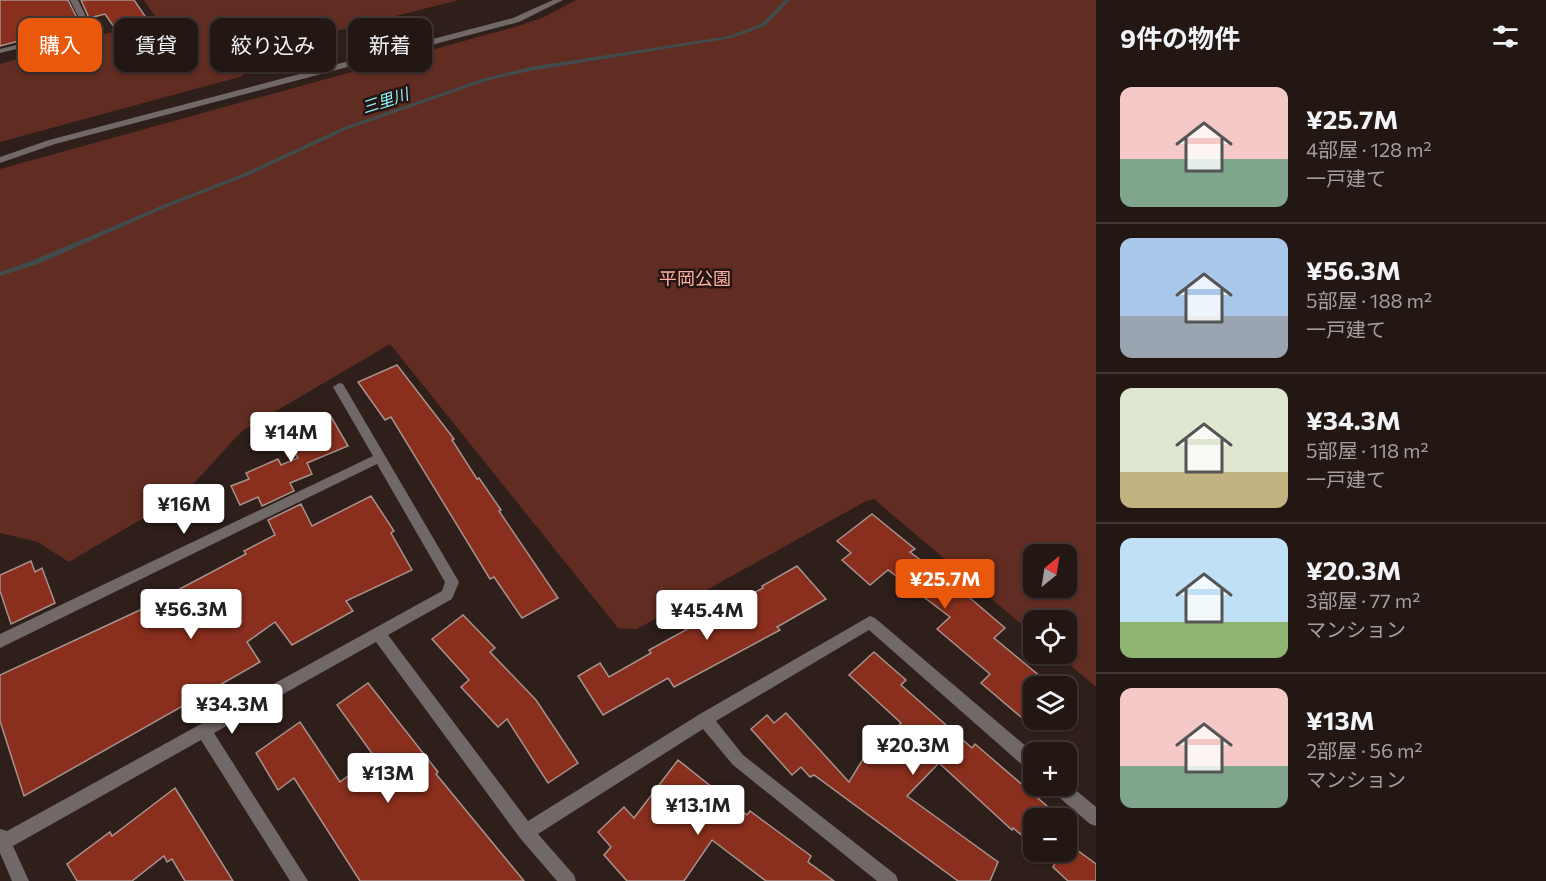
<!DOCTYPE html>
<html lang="ja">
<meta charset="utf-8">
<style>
body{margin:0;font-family:Commissioner,"Noto Sans JP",sans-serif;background:#2f2422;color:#f1f3f6;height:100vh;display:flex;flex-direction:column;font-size:22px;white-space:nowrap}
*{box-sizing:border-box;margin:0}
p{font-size:20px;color:#a39fa0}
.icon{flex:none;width:33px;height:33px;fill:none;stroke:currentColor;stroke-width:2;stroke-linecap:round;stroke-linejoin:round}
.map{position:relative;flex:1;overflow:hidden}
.sheet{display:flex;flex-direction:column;background:#231714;width:450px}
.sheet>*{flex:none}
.top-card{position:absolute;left:18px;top:18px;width:570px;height:54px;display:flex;gap:12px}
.needle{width:39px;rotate:30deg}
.fabs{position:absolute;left:1023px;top:544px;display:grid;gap:12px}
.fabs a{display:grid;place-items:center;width:54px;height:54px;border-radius:12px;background:#231714;box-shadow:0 2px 4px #0004,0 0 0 2px #403634;font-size:30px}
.price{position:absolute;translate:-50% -51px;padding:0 14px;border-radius:6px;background:#fff;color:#222;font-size:20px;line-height:39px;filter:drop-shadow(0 2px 3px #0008)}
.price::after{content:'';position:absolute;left:50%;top:36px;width:18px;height:14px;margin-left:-9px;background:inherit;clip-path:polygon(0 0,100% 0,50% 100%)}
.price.on{background:#ea580c;color:#fff}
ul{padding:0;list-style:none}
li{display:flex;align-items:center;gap:18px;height:150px;padding:0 24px}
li+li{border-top:2px solid #403634}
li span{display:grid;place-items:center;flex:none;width:168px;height:120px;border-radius:12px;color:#555}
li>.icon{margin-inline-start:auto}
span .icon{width:72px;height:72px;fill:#fffc;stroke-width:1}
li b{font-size:26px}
h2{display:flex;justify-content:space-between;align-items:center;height:72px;padding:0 24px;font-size:26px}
.pill{padding:0 21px;border-radius:12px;background:#231714;box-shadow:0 2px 4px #0004,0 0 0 2px #403634;font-size:21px;line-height:54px}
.pill.on{background:#ea580c;color:#fff}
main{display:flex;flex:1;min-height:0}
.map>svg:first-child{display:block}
.green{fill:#612c21;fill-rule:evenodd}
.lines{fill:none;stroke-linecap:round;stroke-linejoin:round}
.stream{fill:#424c4c;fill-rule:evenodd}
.building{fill:#8a2f1d;stroke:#a7928d;stroke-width:1.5}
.street{fill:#716967;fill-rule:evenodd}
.labels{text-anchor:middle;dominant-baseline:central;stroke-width:5;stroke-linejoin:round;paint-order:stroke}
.far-water-label{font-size:16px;font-style:italic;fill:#8df2f9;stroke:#251512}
.park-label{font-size:18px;fill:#feb09f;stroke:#251512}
</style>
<main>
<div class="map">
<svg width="1096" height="881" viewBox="0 0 1096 881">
<rect width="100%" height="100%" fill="#2f1f1b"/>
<!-- green -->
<g class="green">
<path d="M144 0H459L277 46 238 61 243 76 0 142V64L157 19Z"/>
<path d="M576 0H1096V687L1057 654H1066V621H1034L1033 634 874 499 866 501 637 629 618 628 390 344 242 431 184 494 69 562 38 542 0 533V169L518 26 544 17ZM1034 555H1066V588H1034Z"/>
</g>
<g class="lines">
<!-- stream -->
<path class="stream" d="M785 0H790L765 26 732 38 530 71 489 80 348 129 249 175 167 207 38 264 0 276V272L34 260 163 205 245 173 344 127 485 78 530 67 729 36 761 24Z"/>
</g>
<!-- building -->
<g class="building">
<path d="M0 0H68L78 20 65 23 68 28 0 46Z"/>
<path d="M81 0H134L147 19 114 27 105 14 89 18Z"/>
<path d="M397 365 454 439 452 440 477 479 479 478 501 510 499 511 558 598 522 618 494 577 490 579 391 417 385 420 358 382Z"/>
<path d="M330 415 348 446 307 463 312 474 290 483 294 491 262 506 258 497 240 505 231 486 249 479 246 473 278 459 281 465 298 458 284 434Z"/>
<path d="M371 496 394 531 391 533 412 570 346 601 353 611 292 645 275 622 247 642 260 662 24 796 0 721V675L140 610 246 554 244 551 275 535 268 520 301 504 312 526Z"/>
<path d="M872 514 915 549 910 552 963 592 1005 628 994 638 1053 687H1034V704L1021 717 981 683 990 674 937 629 950 617 888 570 870 585 842 560 851 553 837 541Z"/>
<path d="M31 561 35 572 42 568 55 603 11 624 0 591V575Z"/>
<path d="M797 566 826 599 777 627 780 630 674 687 668 678 603 715 578 676 600 663 609 677 651 653 649 650 763 588 762 586Z"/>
<path d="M463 615 495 648 490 652 536 700 578 763 548 783 507 719 498 727 461 687 469 680 432 639Z"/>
<path d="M874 652 906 680 901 685 972 748 975 744 1062 819H1034V845L1013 828 1012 830 939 763 907 796 998 862 990 881H958L814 775 810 777 801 767 792 775 751 729 767 715 774 723 786 713 849 782 868 751 871 753 901 723 849 675Z"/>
<path d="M368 683 438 772 436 774 524 881H360L294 778 278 790 256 753 300 722 340 782 374 756 337 705Z"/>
<path d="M678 760 747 815 750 811 811 856 808 862 834 881H766L712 840 684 881H627L604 855 611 847 598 832 624 807 634 818Z"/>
<path d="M175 788 233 881H185L172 859 167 862 164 856 132 881H77L67 864 110 832 112 836Z"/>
<path d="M1066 842 1096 864V881H1068L1053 867 1055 863 1042 852H1066Z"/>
</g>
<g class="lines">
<!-- street -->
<g class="street">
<path d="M70 0H78L92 29 91 31 0 53V49L84 28Z"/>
<path d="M553 0H563L519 22 55 144 0 163V157L49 140 513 18Z"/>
<path d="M339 383 343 384 459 582 452 599 388 635 528 821 700 714 870 616 875 618 1034 753V772L1028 770 869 630 716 721 743 755 896 875 898 881H877L733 765 703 729 538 834 574 875 576 881H557L520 838 376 642 214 733 308 881H290L201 740 13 846 29 881H12L0 853V829L7 831 442 591 445 582 377 464 0 648V634L373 456 333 387Z"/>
<path d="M1066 782 1096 807V826L1090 824 1053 792 1051 786H1066Z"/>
</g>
</g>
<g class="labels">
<!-- far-water labels -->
<g class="far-water-label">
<text transform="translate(385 100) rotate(-18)">三里川</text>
</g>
<!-- park labels -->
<g class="park-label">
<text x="695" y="278">平岡公園</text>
</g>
</g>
</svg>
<div class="fabs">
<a><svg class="needle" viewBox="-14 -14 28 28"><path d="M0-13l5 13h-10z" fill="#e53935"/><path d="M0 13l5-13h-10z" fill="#a39fa0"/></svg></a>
<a><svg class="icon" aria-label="locate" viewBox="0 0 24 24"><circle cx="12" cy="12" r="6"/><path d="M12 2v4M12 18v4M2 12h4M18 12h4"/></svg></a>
<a><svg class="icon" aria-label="layers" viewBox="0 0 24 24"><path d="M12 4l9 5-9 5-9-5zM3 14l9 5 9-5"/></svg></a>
<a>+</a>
<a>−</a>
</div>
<b class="price" style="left:291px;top:463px">¥14M</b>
<b class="price" style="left:184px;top:535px">¥16M</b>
<b class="price on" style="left:945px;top:610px">¥25.7M</b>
<b class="price" style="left:191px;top:640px">¥56.3M</b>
<b class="price" style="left:707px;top:641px">¥45.4M</b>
<b class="price" style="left:232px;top:735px">¥34.3M</b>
<b class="price" style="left:913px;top:776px">¥20.3M</b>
<b class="price" style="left:388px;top:804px">¥13M</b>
<b class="price" style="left:698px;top:836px">¥13.1M</b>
<div class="top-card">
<a class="pill on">購入</a>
<a class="pill">賃貸</a>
<a class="pill">絞り込み</a>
<a class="pill">新着</a>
</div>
</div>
<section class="sheet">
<h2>9件の物件<svg class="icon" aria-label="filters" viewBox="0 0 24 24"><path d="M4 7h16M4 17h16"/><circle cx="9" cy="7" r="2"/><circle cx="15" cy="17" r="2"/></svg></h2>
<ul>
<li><span style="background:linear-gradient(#f6c9c9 60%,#7fa58c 0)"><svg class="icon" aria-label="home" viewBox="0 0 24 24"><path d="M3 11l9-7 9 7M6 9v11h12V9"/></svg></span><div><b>¥25.7M</b><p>4部屋 · 128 m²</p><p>一戸建て</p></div></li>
<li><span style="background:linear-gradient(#a9c7e8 65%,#9aa5b1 0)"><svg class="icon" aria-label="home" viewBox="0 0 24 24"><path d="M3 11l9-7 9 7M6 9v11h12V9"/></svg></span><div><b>¥56.3M</b><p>5部屋 · 188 m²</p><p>一戸建て</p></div></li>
<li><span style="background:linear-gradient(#dfe7d0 70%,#c2b280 0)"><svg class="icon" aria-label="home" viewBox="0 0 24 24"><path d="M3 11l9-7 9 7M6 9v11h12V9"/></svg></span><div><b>¥34.3M</b><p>5部屋 · 118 m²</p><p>一戸建て</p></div></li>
<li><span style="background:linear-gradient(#bfe0f5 70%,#8fb573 0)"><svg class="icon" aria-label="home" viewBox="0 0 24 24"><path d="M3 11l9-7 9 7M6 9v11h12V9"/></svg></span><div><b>¥20.3M</b><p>3部屋 · 77 m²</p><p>マンション</p></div></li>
<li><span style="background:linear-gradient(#f6c9c9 65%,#7fa58c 0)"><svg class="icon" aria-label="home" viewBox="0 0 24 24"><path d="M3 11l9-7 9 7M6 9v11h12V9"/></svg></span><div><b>¥13M</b><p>2部屋 · 56 m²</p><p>マンション</p></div></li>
</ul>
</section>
</main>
